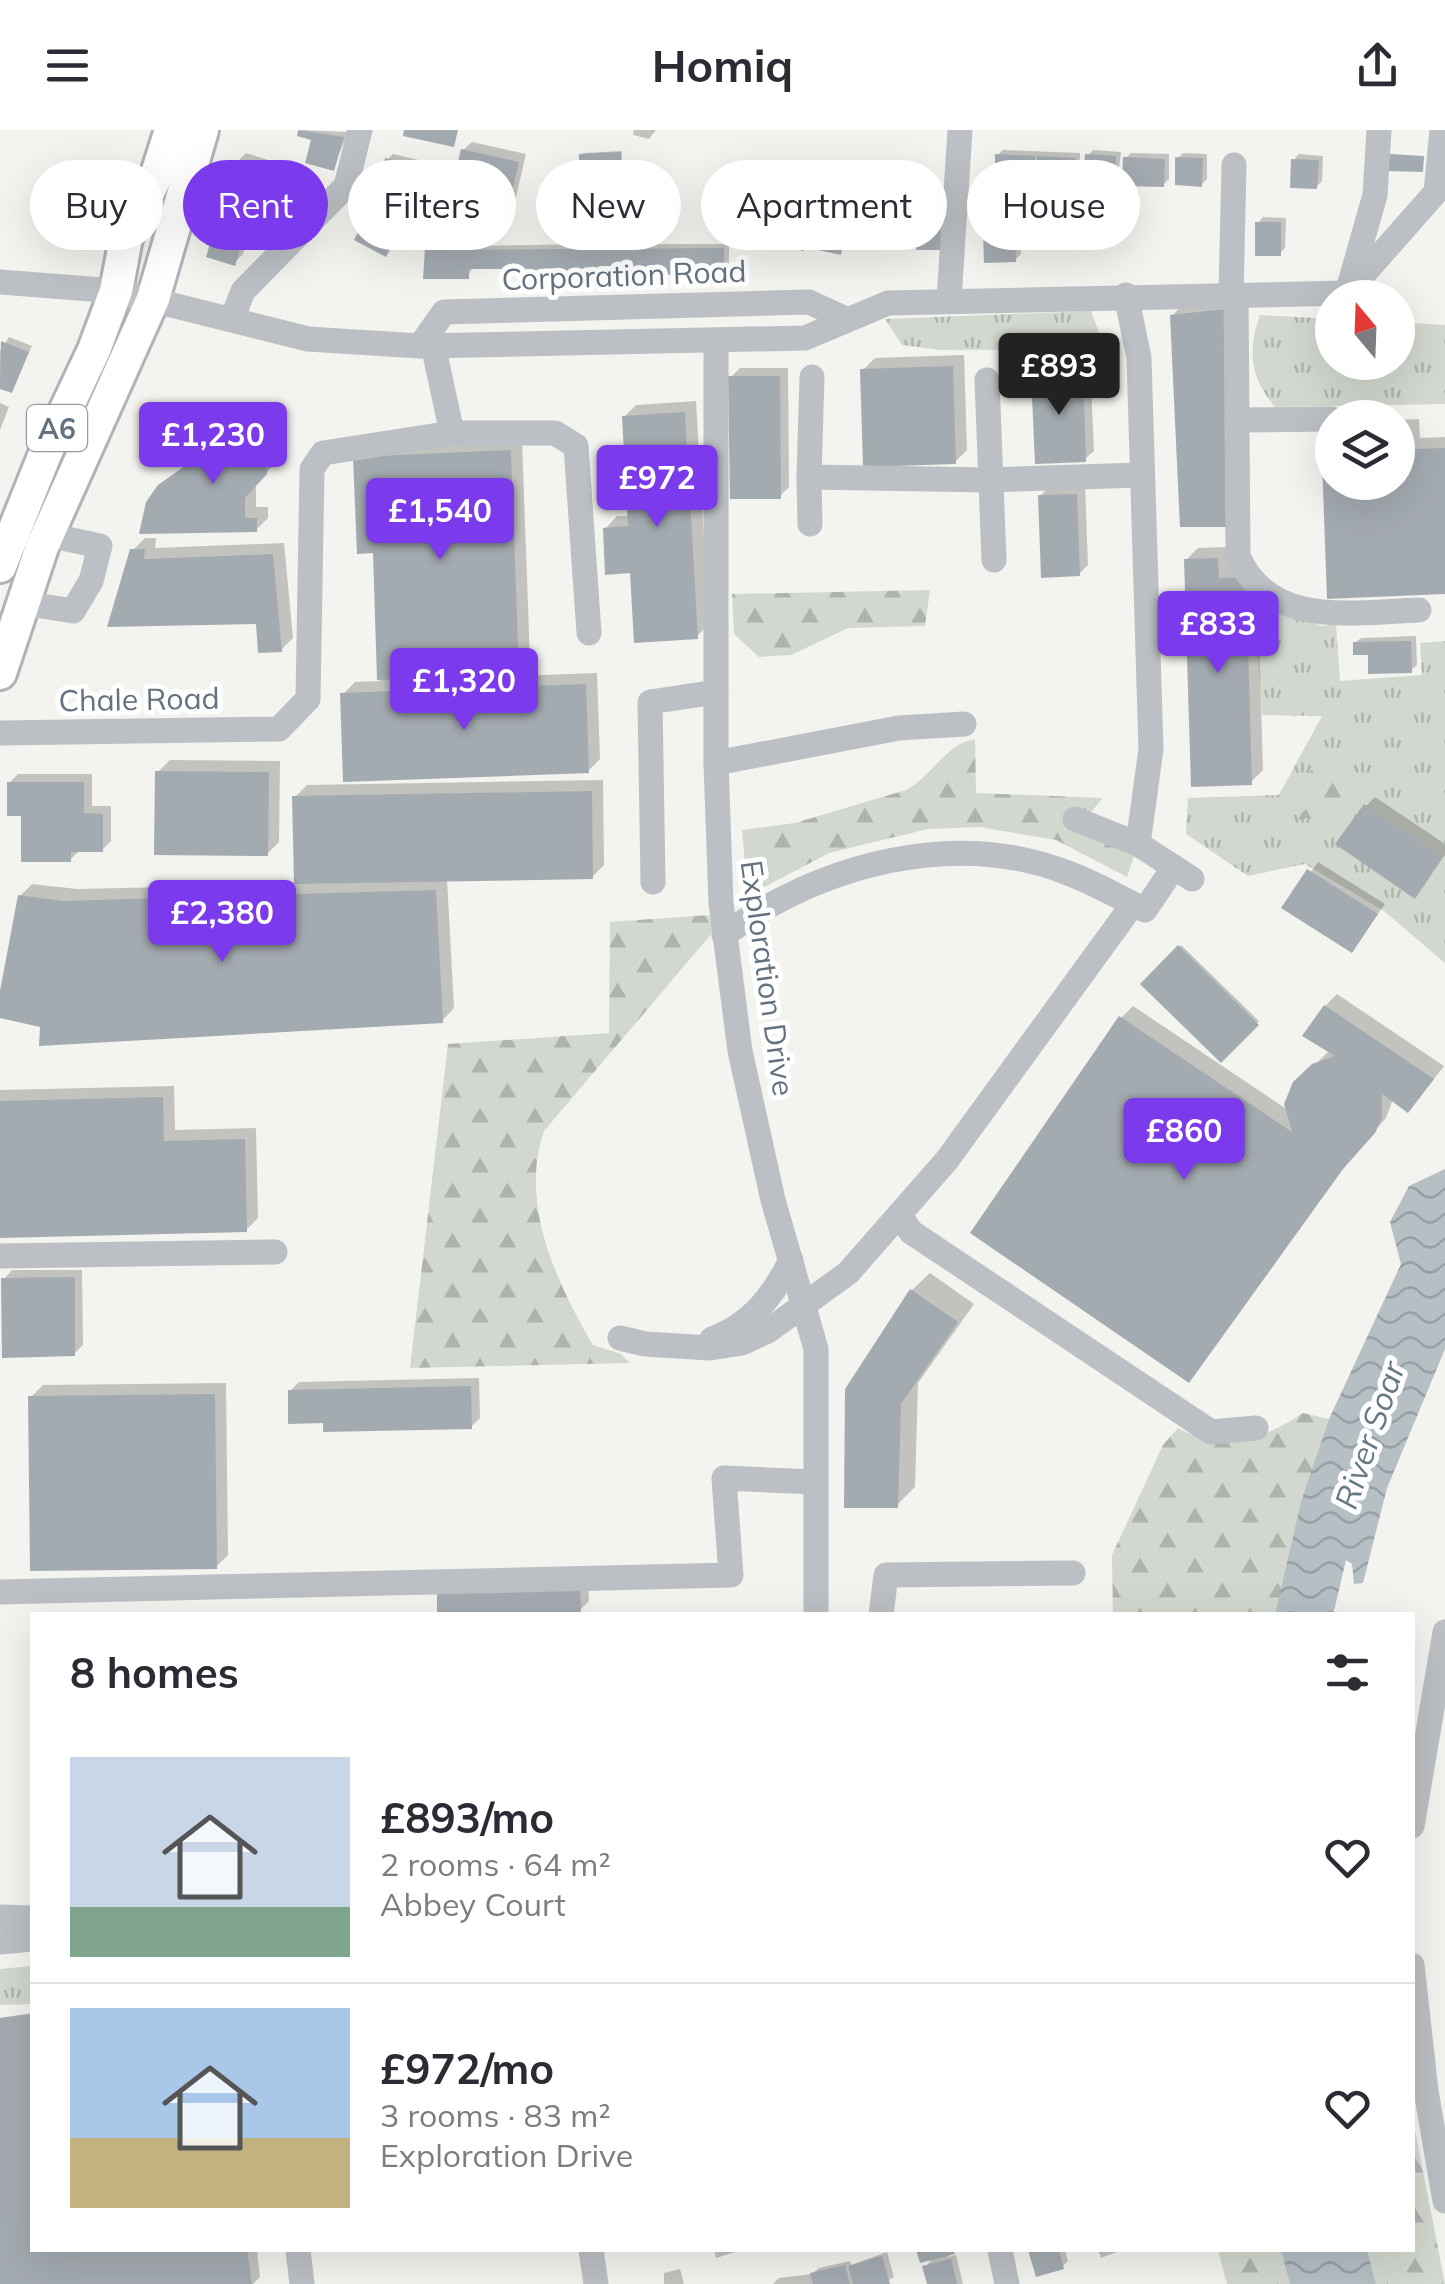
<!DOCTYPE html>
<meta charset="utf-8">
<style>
body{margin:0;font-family:Mulish,sans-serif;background:#f7f7f7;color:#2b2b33;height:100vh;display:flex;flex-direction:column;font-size:38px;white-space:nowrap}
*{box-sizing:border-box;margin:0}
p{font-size:32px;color:#7c7c81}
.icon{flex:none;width:55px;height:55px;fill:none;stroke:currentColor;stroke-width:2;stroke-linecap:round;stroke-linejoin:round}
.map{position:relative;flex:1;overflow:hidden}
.sheet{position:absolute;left:30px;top:1482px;width:1385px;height:640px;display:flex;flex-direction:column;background:#fff;border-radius:0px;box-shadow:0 10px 40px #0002}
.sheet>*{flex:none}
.top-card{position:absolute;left:30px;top:30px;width:1385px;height:90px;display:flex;gap:20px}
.needle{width:65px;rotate:341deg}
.tools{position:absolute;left:1315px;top:150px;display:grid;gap:20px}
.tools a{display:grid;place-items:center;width:100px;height:100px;border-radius:50%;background:#fff;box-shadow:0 10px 40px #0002;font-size:50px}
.price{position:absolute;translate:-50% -85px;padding:0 22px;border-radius:10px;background:#7c3aed;color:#fff;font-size:32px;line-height:65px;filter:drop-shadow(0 2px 5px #0008)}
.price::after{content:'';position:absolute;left:50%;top:60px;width:30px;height:22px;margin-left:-15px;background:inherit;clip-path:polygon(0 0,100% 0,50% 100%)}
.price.selected{background:#222;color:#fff}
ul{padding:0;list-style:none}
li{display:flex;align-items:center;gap:30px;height:250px;padding:0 40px}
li+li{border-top:2px solid #e1e1e2}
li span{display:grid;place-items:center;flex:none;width:280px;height:200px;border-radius:0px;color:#555}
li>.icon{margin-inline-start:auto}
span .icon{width:120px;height:120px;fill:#fffc;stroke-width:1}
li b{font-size:42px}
h2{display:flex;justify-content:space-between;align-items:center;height:120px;padding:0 40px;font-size:42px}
.tag{padding:0 35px;border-radius:45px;background:#fff;box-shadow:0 10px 40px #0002;font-size:35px;line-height:90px}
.tag.selected{background:#7c3aed;color:#fff}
header{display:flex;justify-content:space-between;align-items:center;height:130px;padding:0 40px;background:#fff;font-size:45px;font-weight:700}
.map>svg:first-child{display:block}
.grass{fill:url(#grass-tufts)}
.forest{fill:url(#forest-firs)}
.water{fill:url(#water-waves)}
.shadow{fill:#0003}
.building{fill:#a4abb0}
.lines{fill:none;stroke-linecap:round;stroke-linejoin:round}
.major-casing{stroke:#b0b3b7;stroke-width:38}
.minor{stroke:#bcbfc3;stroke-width:25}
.major{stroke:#fff;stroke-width:32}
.labels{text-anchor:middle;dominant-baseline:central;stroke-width:10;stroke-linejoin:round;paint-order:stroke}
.shield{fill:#fff;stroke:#929ca5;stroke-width:2.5}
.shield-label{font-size:28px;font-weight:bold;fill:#64717f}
.street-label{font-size:30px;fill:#64717f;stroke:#fff}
.water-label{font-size:32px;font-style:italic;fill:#647983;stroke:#fff}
</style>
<header><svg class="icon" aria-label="menu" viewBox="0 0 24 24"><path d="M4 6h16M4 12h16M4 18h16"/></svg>Homiq<svg class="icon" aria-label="share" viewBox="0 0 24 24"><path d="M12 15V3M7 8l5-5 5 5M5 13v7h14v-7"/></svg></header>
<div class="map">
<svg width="1445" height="2154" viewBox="0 0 1445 2154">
<defs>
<pattern id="grass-tufts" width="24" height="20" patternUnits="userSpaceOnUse" patternTransform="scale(2.5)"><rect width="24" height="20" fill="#d2d8cf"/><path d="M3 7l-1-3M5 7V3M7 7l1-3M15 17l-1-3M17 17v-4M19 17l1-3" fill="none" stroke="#aeb4ad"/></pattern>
<pattern id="forest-firs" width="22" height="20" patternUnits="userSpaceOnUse" patternTransform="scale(2.5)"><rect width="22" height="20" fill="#d2d8cf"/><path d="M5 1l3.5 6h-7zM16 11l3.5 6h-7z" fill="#aeb4ad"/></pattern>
<pattern id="water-waves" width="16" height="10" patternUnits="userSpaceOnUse" patternTransform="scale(2.5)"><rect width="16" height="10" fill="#b5bfc4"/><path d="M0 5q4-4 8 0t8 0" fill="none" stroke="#97a0a4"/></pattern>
</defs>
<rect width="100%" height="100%" fill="#f3f3ef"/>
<!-- grass -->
<g class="grass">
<path d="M1091 181 1105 219 941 220 902 215 885 189Z"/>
<path d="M1260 185 1332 189V232H1398V192L1445 195V274L1275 277C1250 246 1247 223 1260 185Z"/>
<path d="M1266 474 1322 496 1336 494 1340 551 1422 545 1420 513 1445 511V833L1384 781 1305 734 1248 746 1186 704 1188 668 1279 665 1322 586 1262 585 1256 480Z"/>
<path d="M32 1836V1874L0 1875V1839Z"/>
</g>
<!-- forest -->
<g class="forest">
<path d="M930 460 925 496 848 498 791 525 759 527 734 504 732 464Z"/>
<path d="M975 609 976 663 1103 668 1075 701 1138 714 1127 747 1056 710 980 697 928 699 829 723 755 762 745 735 742 700 795 693 906 660C933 646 945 614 975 609Z"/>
<path d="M1315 636H1332L1354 656 1339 682 1297 690 1324 656 1309 643Z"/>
<path d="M709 785 713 802 544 1001C519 1073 556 1152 593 1215L621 1224 630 1233 410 1238 448 914 609 903 610 792Z"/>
<path d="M1303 1283 1329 1289 1275 1485H1113L1112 1425 1163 1315 1178 1298C1223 1323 1262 1310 1303 1283Z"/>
<path d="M1413 1990 1445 2154H1376L1367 2120H1412Z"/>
<path d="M1218 2120H1283L1290 2154H1227Z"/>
</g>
<!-- water -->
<g class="water">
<path d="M1445 1039V1219L1387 1358 1363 1453 1354 1454 1352 1434 1346 1430 1333 1485H1275L1301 1372 1329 1289 1401 1134 1390 1092 1409 1056Z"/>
<path d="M1281 2120H1367L1376 2154H1290Z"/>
</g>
<!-- shadow -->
<g class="shadow">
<path d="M301 0 348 2 333 39 314 8 300 4Z"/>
<path d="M634 0H656L649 9 633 5Z"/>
<path d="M472 12 526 24 516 67 507 75 463 20Z"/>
<path d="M1003 20 1080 23 1079 47 1073 52 1039 41 997 40 998 25Z"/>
<path d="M1093 20 1121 22 1119 39 1114 45 1102 44 1096 54 1088 25Z"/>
<path d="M622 21 621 35 582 25 584 23Z"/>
<path d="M246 23 291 37 278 58 264 54 243 124 234 133 237 32Z"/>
<path d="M1131 23 1169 24V49L1163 55 1125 29Z"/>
<path d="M1183 23 1207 24V49L1201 55 1178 28Z"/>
<path d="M393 24 427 32 416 60 387 30Z"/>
<path d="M1299 24 1323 26 1322 51 1316 57 1294 30Z"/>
<path d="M380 72 408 88 386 124 374 78Z"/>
<path d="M868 85 910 87 909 111 903 116 863 90Z"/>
<path d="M822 87 850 92 840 122 817 92Z"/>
<path d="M1263 87 1286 88 1285 118 1280 123 1258 93Z"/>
<path d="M924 88 949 89V112L919 94Z"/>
<path d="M1020 96 1021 124 1015 130 986 102 992 97Z"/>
<path d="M434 97H452V116L601 114V121H644L640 114H729V136L723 142 601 134 596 143 473 137 468 146 428 103Z"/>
<path d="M1237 169 1226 395 1172 186 1184 173Z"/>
<path d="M9 207 32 216 11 261 0 256V221Z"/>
<path d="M964 225 967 320 955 332 863 240 875 228Z"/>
<path d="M1090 233 1094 321 1085 329 1034 245 1043 236Z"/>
<path d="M740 238H788L789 357 780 366 731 247Z"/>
<path d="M696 271 709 494 697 506 632 441 605 399 617 386H630L624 287 636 275Z"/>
<path d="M0 273 9 277 0 300Z"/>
<path d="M259 282H283V315L278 330 256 354V377H268V388L256 400 160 357Z"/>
<path d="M1419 289 1420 308 1445 307V462L1330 467 1324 304 1332 295V352H1398V290Z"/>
<path d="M522 309 530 530 514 546 597 543 600 629 588 641 343 564 355 552 380 551 368 315Z"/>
<path d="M1085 356 1088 435 1079 444 1040 366 1049 357Z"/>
<path d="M145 408H156L155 418 284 413 293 508 281 520 258 491 110 494 132 421Z"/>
<path d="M1229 417 1230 437 1257 436 1263 640 1251 652 1186 430 1198 418Z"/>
<path d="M1416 506 1417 535 1411 540 1355 513 1361 508Z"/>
<path d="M170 630 280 631 279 712 267 724 158 642Z"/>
<path d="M18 644H92V676H111V711L102 720 79 721 70 730 24 683 9 653Z"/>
<path d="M603 650 604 735 592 747 447 749 454 878 442 891 43 896 0 885 20 766 32 754 77 759 296 754 295 667 307 655Z"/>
<path d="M1375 667 1445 714V725L1415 765 1366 676Z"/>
<path d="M1318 732 1385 774 1352 820 1285 777Z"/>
<path d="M1181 815 1259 891 1221 930 1143 854Z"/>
<path d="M1337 864 1444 936 1419 968 1393 969 1386 988 1354 1024 1189 1250 1121 888 1133 876 1288 980 1295 954 1330 920 1325 876Z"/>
<path d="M174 956 175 1000 256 998 258 1088 246 1100 0 1106V960Z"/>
<path d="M12 1140H82L83 1215 74 1224 4 1149Z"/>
<path d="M930 1143 974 1174 918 1253 915 1357 897 1375 847 1259 912 1160Z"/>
<path d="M479 1248 480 1288 471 1297 325 1290 290 1261 299 1252Z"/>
<path d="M226 1253 228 1425 216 1437 31 1267 43 1255Z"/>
<path d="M588 1449 589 1471 580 1480 440 1482Z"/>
<path d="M32 1883V2120H257L260 2147 253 2154H0V1888Z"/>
<path d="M714 2120H742L716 2128Z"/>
<path d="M919 2120H955L948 2127 956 2125 963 2154H929L925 2137 935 2126Z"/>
<path d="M1031 2120H1065L1068 2131 1063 2136Z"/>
<path d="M1098 2120H1119V2121L1101 2128Z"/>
<path d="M887 2122 894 2147 881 2154H773L779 2148 812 2144 819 2138 850 2131 851 2135Z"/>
<path d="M680 2139 684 2154H664V2143Z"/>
</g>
<!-- building -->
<g class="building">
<path d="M298 0 344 7 334 41 305 33 311 10 297 6Z"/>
<path d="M404 0H458L454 17 403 6Z"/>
<path d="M461 19 519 32 508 78 450 65Z"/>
<path d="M621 22 622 37 579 39V24Z"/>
<path d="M995 24 1035 26 1034 44 995 42Z"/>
<path d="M1085 24 1116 26 1115 47 1098 46 1097 57 1083 56Z"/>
<path d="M1389 24 1424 26 1423 42 1388 41Z"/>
<path d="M1037 26 1075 28 1074 55 1036 53Z"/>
<path d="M1123 27 1165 29 1164 57 1122 56Z"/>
<path d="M1175 27 1203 28 1202 57 1175 55Z"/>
<path d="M385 28 423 37 417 63 379 54Z"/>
<path d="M1291 29 1319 30 1317 59 1290 58Z"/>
<path d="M235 31 283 45 279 61 259 55 235 136 206 127Z"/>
<path d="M372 76 404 94 386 127 354 110Z"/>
<path d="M860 89 906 91 904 119 859 117Z"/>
<path d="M814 91 846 97 841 125 809 118Z"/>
<rect x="1255" y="92" width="26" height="34"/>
<path d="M916 93H945L944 120H916Z"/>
<path d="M783 94 808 98 804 121 779 116Z"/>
<path d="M1015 100 1016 132 984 133 983 101Z"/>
<path d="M426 102H448V120L724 118V144L632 145V136H597V145L517 146 516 139H469V149H423Z"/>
<path d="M1226 179 1227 397H1180L1170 185Z"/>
<path d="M1 211 29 222 12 263 0 259Z"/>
<path d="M953 236 956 334 863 337 860 239Z"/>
<path d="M1083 241 1086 332 1035 334 1031 244Z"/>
<path d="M728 246H780L781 369H730Z"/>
<path d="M685 282 698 509 634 513 630 443 605 445 603 398 628 396 622 286Z"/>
<path d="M245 293H272V330H267V344L245 368V388H257V402L139 404 146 372 158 355Z"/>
<path d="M1398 300H1408L1409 319 1445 318V464L1327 469 1321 303H1332V352H1398Z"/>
<path d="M511 320 519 545 377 550 373 423 357 424 353 327Z"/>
<path d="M1077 364 1080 446 1041 448 1038 365Z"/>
<path d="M130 419H145L144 429 273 424 282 522 258 523 256 494 107 497Z"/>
<path d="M1218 428 1219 448 1246 447 1252 655 1191 657 1184 429Z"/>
<path d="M1411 511 1412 543 1368 544V525H1353V512Z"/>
<path d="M586 554 589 643 343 652 340 563Z"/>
<path d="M155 641 269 642 268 726 154 725Z"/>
<path d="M7 652H84V683L103 684V722H71V732H21V686H7Z"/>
<path d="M592 661 593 749 294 754 292 666Z"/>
<path d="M1364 674 1443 727 1415 769 1335 714Z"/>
<path d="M1307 739 1378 784 1352 823 1281 778Z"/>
<path d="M436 760 443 893 39 916 40 897 0 888V861L18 765 63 771Z"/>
<path d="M1178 815 1259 895 1221 933 1140 854Z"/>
<path d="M1324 875 1434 949 1408 983 1382 964V988L1375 1003 1343 1039 1189 1253 970 1103 1119 886 1292 1002 1284 974 1293 952 1312 934 1335 926 1302 906Z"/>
<path d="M163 967 164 1011 245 1009 247 1102 0 1108V971Z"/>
<path d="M75 1147V1226L2 1228 1 1148Z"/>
<path d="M910 1159 958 1192 901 1274 898 1378H844L845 1259Z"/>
<path d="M471 1256 472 1299 323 1302V1293L288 1294V1260Z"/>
<path d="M215 1264 217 1439 30 1441 28 1266Z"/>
<path d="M580 1457 581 1483 437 1484V1460Z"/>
<path d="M32 1884V2120H247L252 2154H0V1888Z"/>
<path d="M916 2120H953L955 2124 920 2133Z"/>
<path d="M1028 2120H1059L1064 2139 1036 2147Z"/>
<path d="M882 2126 890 2154H853L848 2136Z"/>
<path d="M951 2129 957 2154H927L922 2136Z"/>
<path d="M845 2135 850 2154H813L810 2143Z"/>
</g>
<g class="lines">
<defs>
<g id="major">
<path d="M0 436 45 324 94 220 116 161 126 108 157 44 171 0"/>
<path d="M0 543 42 417 153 169 202 0"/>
</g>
</defs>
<!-- major casing -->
<use href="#major" class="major-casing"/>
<!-- minor -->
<g class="minor">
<path d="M0 152 116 161 308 209 420 216 805 208 888 173 1347 163"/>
<path d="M1350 153 1375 65 1379 0"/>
<path d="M1347 163 1436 62 1442 0"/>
<path d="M1231 164 1234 35"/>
<path d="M1236 164 1238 426C1269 499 1354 482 1419 480"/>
<path d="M1126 165 1139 228 1151 619 1138 714"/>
<path d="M949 170 960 0"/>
<path d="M233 187 243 161 346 56 360 0"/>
<path d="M716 211V633L721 773 740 921 773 1070 816 1219V1485"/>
<path d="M433 215 452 303H555L576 316 589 503"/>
<path d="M420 216 444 182 809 172 844 188"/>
<path d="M812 247 809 347 989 350 1141 345"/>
<path d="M987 250 994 430"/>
<path d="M1237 290 1332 289"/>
<path d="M809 347 810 394"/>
<path d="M23 473 73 481 91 451 100 416 48 405"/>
<path d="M0 603 279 599 308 569 312 339 323 323 452 303"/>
<path d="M716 633 899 598 964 594"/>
<path d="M1075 689 1138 714 1192 749"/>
<path d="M653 752 650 572 716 562"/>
<path d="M724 805C820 735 953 698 1068 743 1095 753 1120 768 1145 780L1174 737"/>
<path d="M901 1087 911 1102 1211 1302 1256 1298"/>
<path d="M0 1126 275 1122"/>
<path d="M620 1208 645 1214 710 1218 742 1213 768 1201 848 1143 947 1030 1133 774"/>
<path d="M712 1209C751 1195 773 1166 791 1130"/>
<path d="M0 1462 731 1445 724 1348 814 1352"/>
<path d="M881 1485 886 1445 1073 1443"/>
<path d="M1412 1696 1445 1502"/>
<path d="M0 1787 32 1788"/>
<path d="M0 1812 32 1809"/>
<path d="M1412 1835 1426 1961 1445 2071"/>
<path d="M298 2120 302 2154"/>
<path d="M591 2120 596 2154"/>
<path d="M1000 2120 1007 2154"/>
</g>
<!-- major -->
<use href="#major" class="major"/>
</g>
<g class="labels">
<!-- shield labels -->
<rect class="shield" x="27" y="275" width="60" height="46" rx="8"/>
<g class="shield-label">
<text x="57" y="298">A6</text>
</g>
<!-- street labels -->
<g class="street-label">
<text transform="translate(624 145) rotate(-2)">Corporation Road</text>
<text transform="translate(139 569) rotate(-1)">Chale Road</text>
<text transform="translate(768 848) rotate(82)">Exploration Drive</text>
</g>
<!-- water labels -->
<g class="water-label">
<text transform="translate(1369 1305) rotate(-71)">River Soar</text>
</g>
</g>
</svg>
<div class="tools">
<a><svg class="needle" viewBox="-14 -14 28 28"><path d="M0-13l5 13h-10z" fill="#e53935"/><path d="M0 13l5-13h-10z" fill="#7c7c81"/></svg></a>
<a><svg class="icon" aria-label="layers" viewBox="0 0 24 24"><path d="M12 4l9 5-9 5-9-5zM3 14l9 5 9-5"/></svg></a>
</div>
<b class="price selected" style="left:1059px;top:288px">£893</b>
<b class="price" style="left:213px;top:357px">£1,230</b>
<b class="price" style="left:657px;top:400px">£972</b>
<b class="price" style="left:440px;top:433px">£1,540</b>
<b class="price" style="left:1218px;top:546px">£833</b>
<b class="price" style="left:464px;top:603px">£1,320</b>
<b class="price" style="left:222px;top:835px">£2,380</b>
<b class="price" style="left:1184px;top:1053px">£860</b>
<div class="top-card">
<a class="tag">Buy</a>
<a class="tag selected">Rent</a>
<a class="tag">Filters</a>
<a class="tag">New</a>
<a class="tag">Apartment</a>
<a class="tag">House</a>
</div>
<section class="sheet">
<h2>8 homes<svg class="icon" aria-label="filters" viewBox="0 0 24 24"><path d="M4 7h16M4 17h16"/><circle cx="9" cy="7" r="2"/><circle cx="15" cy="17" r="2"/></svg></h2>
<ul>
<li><span style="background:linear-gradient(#c9d6e8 75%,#7fa58c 0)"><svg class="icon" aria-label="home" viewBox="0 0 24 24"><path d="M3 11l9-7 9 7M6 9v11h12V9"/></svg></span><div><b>£893/mo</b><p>2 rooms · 64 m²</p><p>Abbey Court</p></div><svg class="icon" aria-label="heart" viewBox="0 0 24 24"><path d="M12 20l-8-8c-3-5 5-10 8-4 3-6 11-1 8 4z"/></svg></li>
<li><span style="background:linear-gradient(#a9c7e8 65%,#c2b280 0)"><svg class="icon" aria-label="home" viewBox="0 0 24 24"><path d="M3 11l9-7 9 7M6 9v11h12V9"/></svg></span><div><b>£972/mo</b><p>3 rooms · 83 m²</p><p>Exploration Drive</p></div><svg class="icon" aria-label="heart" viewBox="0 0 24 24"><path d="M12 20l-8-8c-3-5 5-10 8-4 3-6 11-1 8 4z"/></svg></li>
</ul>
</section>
</div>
